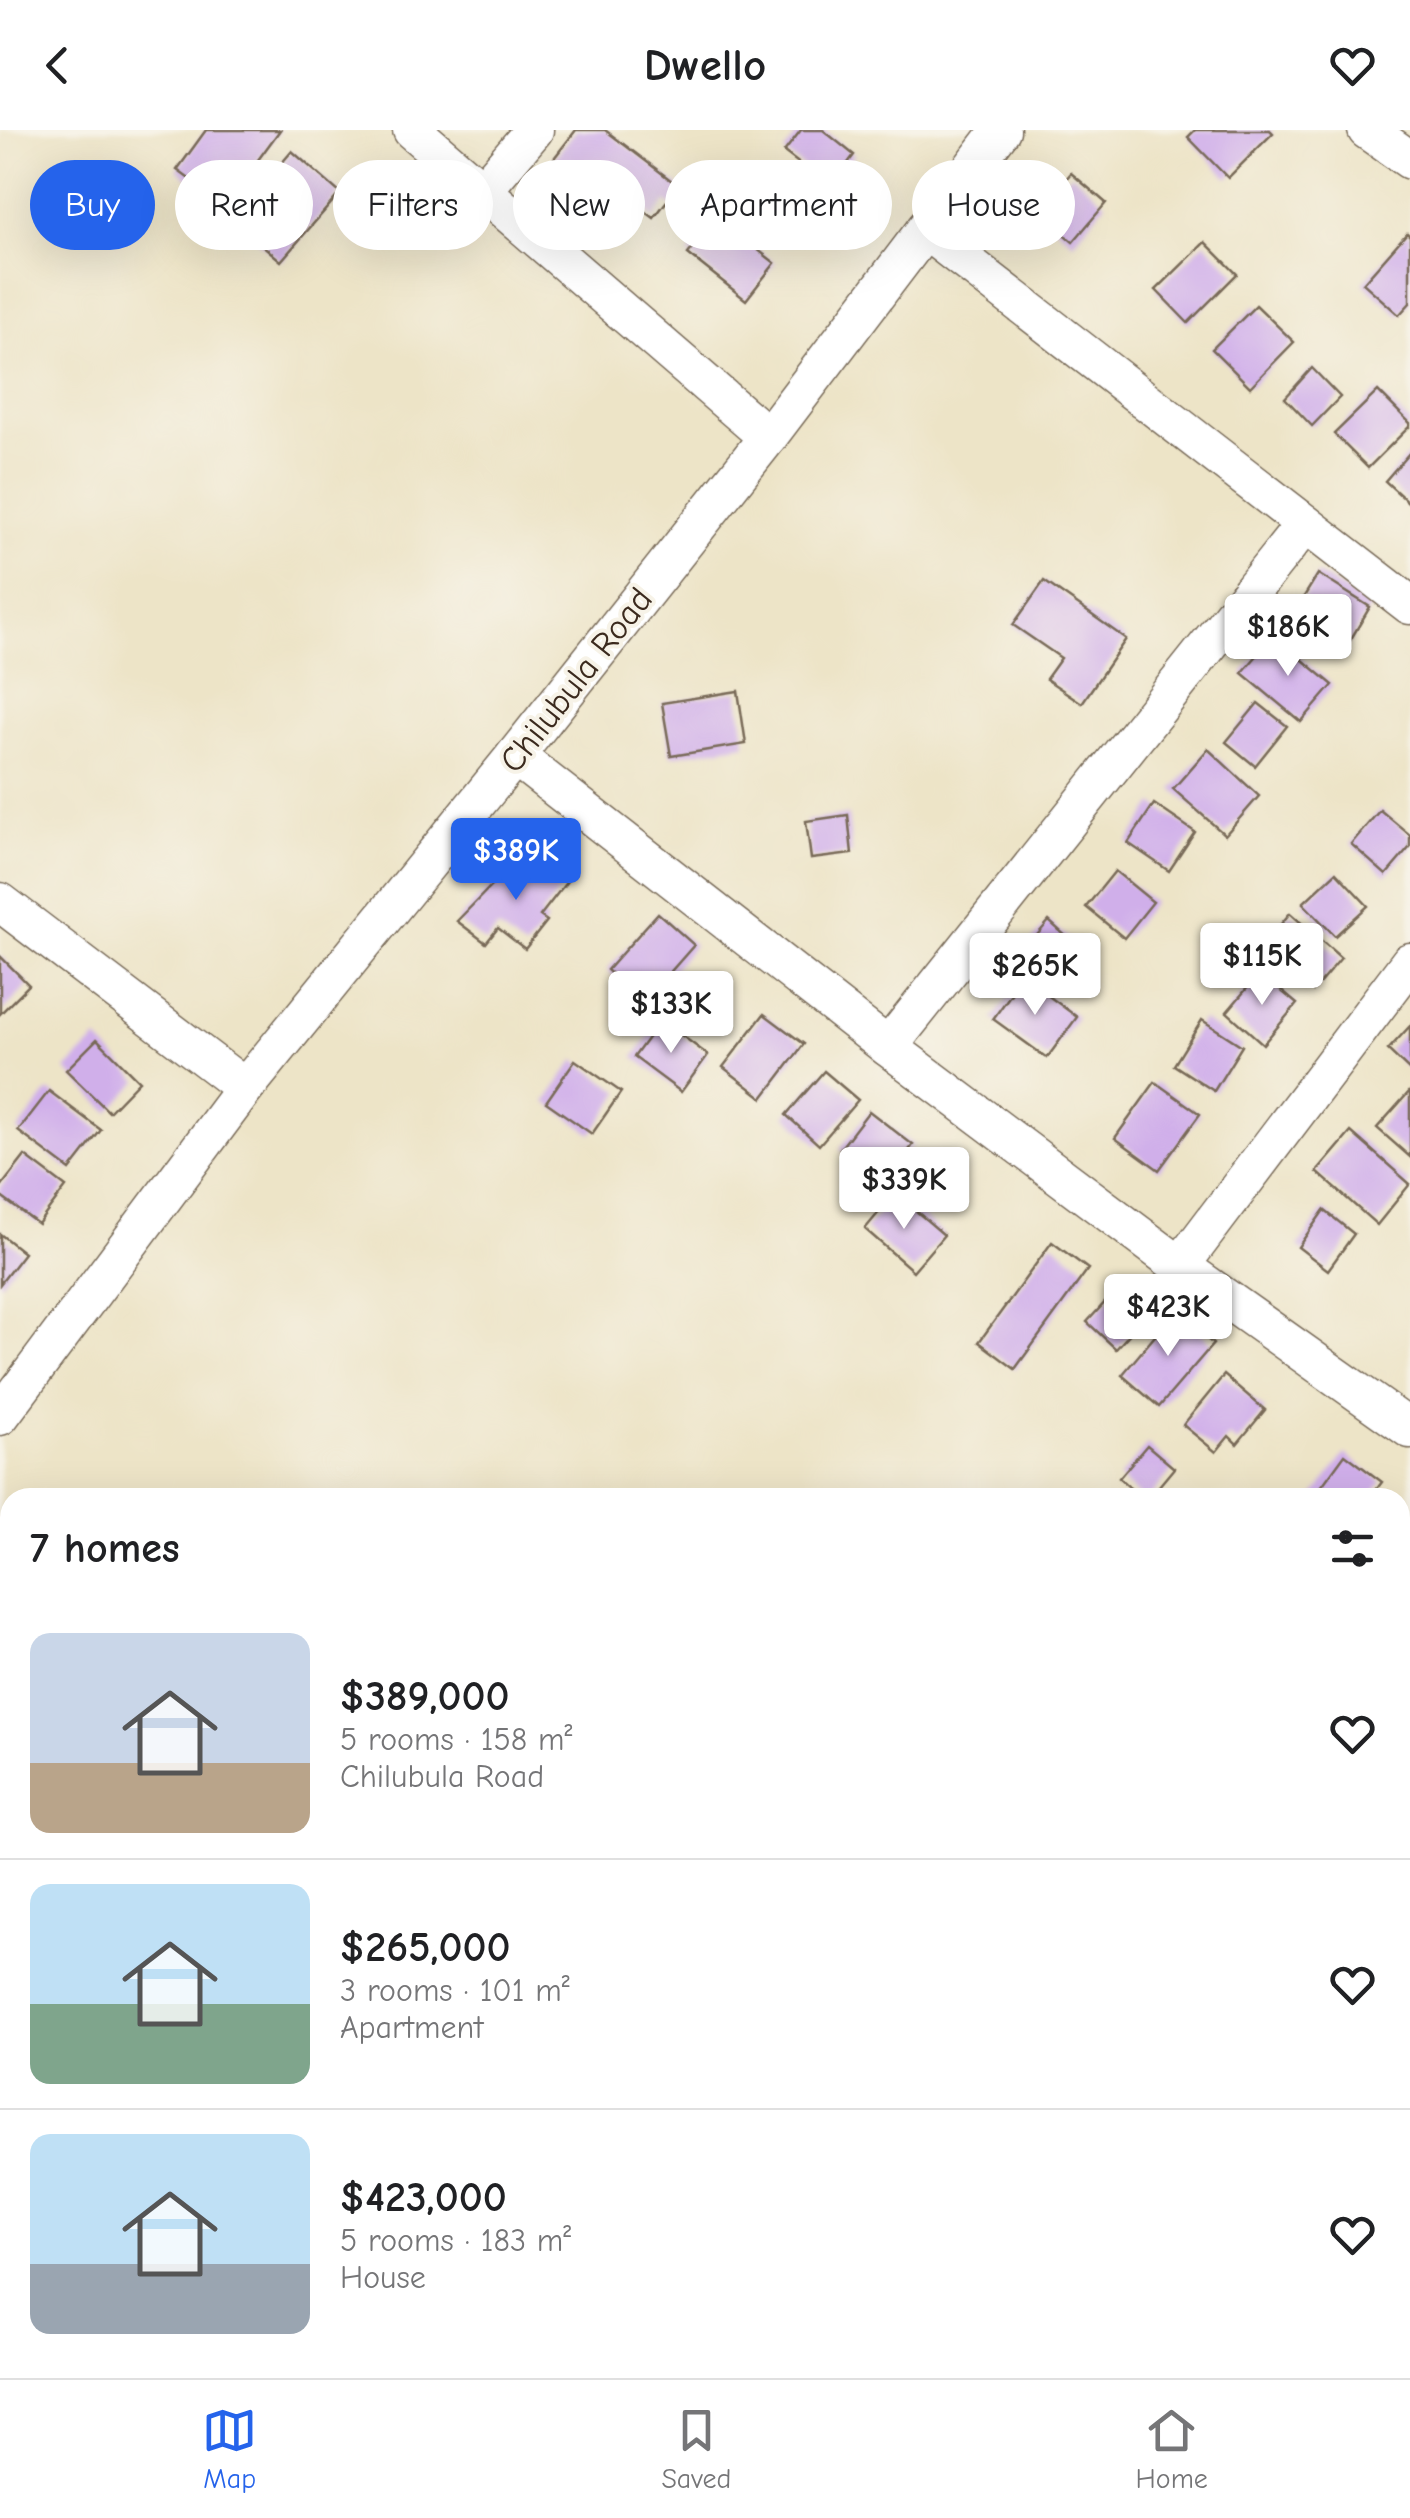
<!DOCTYPE html>
<meta charset="utf-8">
<style>
body{margin:0;font-family:"Comic Neue",sans-serif;background:#f6f6f6;color:#202124;height:100vh;display:flex;flex-direction:column;font-size:38px;white-space:nowrap}
*{box-sizing:border-box;margin:0}
p{font-size:32px;color:#757577}
.icon{flex:none;width:55px;height:55px;fill:none;stroke:currentColor;stroke-width:2;stroke-linecap:round;stroke-linejoin:round}
.map{position:relative;flex:1;overflow:hidden}
.drawer{position:absolute;left:0px;top:1358px;width:1410px;height:892px;display:flex;flex-direction:column;background:#fff;border-radius:30px 30px 0 0;box-shadow:0 10px 40px #0002}
.drawer>*{flex:none}
.banner{position:absolute;left:30px;top:30px;width:1350px;height:90px;display:flex;gap:20px}
.price{position:absolute;translate:-50% -85px;padding:0 22px;border-radius:10px;background:#fff;color:#222;font-size:32px;line-height:65px;filter:drop-shadow(0 2px 5px #0008)}
.price::after{content:'';position:absolute;left:50%;top:60px;width:30px;height:22px;margin-left:-15px;background:inherit;clip-path:polygon(0 0,100% 0,50% 100%)}
.price.selected{background:#2563eb;color:#fff}
ul{padding:0;list-style:none}
li{display:flex;align-items:center;gap:30px;height:250px;padding:0 30px}
li+li{border-top:2px solid #e0e0e0}
li span{display:grid;place-items:center;flex:none;width:280px;height:200px;border-radius:20px;color:#555}
li>.icon{margin-inline-start:auto}
span .icon{width:120px;height:120px;fill:#fffc;stroke-width:1}
li b{font-size:42px}
h2{display:flex;justify-content:space-between;align-items:center;height:120px;padding:0 30px;font-size:42px}
.chip{padding:0 35px;border-radius:45px;background:#fff;box-shadow:0 10px 40px #0002;font-size:35px;line-height:90px}
.chip.selected{background:#2563eb;color:#fff}
header{display:flex;justify-content:space-between;align-items:center;height:130px;padding:0 30px;background:#fff;font-size:45px;font-weight:700}
.menu{display:flex;justify-content:space-around;align-items:center;height:140px;border-top:2px solid #e0e0e0;background:#fff;font-size:28px;color:#757577}
.menu a{display:grid;justify-items:center;gap:5px}
.menu .selected{color:#2563eb}
.map>svg:first-child{display:block}
.building{fill:#d0afea}
.lines{fill:none;stroke-linecap:round;stroke-linejoin:round}
.minor-casing{stroke:#796b59;stroke-width:41}
.minor{stroke:#fff;stroke-width:38}
.labels{text-anchor:middle;dominant-baseline:central;stroke-width:8;stroke-linejoin:round;paint-order:stroke}
.street-label{font-size:35px;fill:#3b2a1e;stroke:#f7f3e8}
</style>
<header><svg class="icon" aria-label="back" viewBox="0 0 24 24"><path d="M15 5l-7 7 7 7"/></svg>Dwello<svg class="icon" aria-label="heart" viewBox="0 0 24 24"><path d="M12 20l-8-8c-3-5 5-10 8-4 3-6 11-1 8 4z"/></svg></header>
<div class="map">
<svg width="1410" height="2248" viewBox="0 0 1410 2248">
<rect width="100%" height="100%" fill="#f7f3e8"/>
<filter id="ink" filterUnits="userSpaceOnUse"><feTurbulence type="fractalNoise" baseFrequency=".01" numOctaves="2"/><feDisplacementMap in="SourceGraphic" scale="20" xChannelSelector="R" yChannelSelector="G"/><feConvolveMatrix kernelMatrix="1 2 1 2 8 2 1 2 1" color-interpolation-filters="sRGB"/></filter>
<filter id="wash" filterUnits="userSpaceOnUse"><feTurbulence type="fractalNoise" baseFrequency=".0048" numOctaves="4" result="noise"/><feDisplacementMap in="SourceGraphic" scale="40" xChannelSelector="R" yChannelSelector="G"/><feGaussianBlur stdDeviation="2.25" result="paint"/><feColorMatrix in="noise" values="0 0 0 0 0 0 0 0 0 0 0 0 0 0 0 0 0 1.4 0 .05"/><feComposite in="paint" operator="in"/></filter>
<g filter="url(#wash)">
<rect width="100%" height="100%" fill="#ede4c7"/>
<g id="blocks">
<!-- building -->
<g class="building">
<path d="M206 0H280L225 75 177 40Z"/>
<path d="M576 0H605L697 70 684 86 666 72 654 88 635 74 625 89 551 32Z"/>
<path d="M801 0H823L854 25 830 57 784 22Z"/>
<path d="M1195 0H1270L1273 3 1228 48 1188 7Z"/>
<path d="M292 21 340 63 281 131 233 90Z"/>
<path d="M1071 43 1106 73 1073 112 1038 82Z"/>
<path d="M779 58 813 83 790 115 756 91Z"/>
<path d="M717 88 775 133 746 170 688 124Z"/>
<path d="M1407 103 1410 106V173L1399 185 1363 153Z"/>
<path d="M1205 112 1237 144 1188 193 1156 160Z"/>
<path d="M1256 175 1294 212 1250 257 1212 219Z"/>
<path d="M1312 238 1340 267 1312 296 1285 268Z"/>
<path d="M1378 261 1410 293V296L1368 338 1334 304Z"/>
<path d="M1410 322V374L1385 351Z"/>
<path d="M1318 444 1370 477 1348 514 1295 481Z"/>
<path d="M1044 451 1126 509 1082 573 1046 549 1061 528 1013 495Z"/>
<path d="M1274 506 1333 555 1301 592 1242 543Z"/>
<path d="M738 561 746 614 671 626 662 573Z"/>
<path d="M1258 573 1287 596 1255 636 1226 612Z"/>
<path d="M1208 619 1259 666 1225 705 1173 659Z"/>
<path d="M1154 674 1195 702 1169 741 1128 713Z"/>
<path d="M1380 680 1410 705V717L1386 745 1351 714Z"/>
<path d="M848 685 852 724 811 729 806 691Z"/>
<path d="M532 720 568 750 540 786 547 791 525 819 498 798 486 813 457 791 497 750 504 756Z"/>
<path d="M1115 741 1153 772 1124 808 1086 777Z"/>
<path d="M1336 742 1368 776 1335 806 1303 773Z"/>
<path d="M658 783 694 815 643 873 607 840Z"/>
<path d="M1290 783 1341 828 1313 861 1262 817Z"/>
<path d="M1049 791 1089 827 1061 859 1021 824Z"/>
<path d="M0 826 29 855 0 884Z"/>
<path d="M1260 843 1297 874 1263 914 1227 882Z"/>
<path d="M1023 847 1077 887 1047 928 993 889Z"/>
<path d="M764 884 804 914 763 968 723 937Z"/>
<path d="M661 890 708 925 681 962 634 927Z"/>
<path d="M1202 890 1242 916 1214 961 1174 935Z"/>
<path d="M1410 896V941L1388 920Z"/>
<path d="M97 909 139 951 109 982 66 940Z"/>
<path d="M575 930 621 962 592 1004 546 972Z"/>
<path d="M824 941 858 970 819 1015 786 985Z"/>
<path d="M1155 952 1200 984 1159 1040 1115 1008Z"/>
<path d="M49 961 101 1000 70 1040 18 1001Z"/>
<path d="M1410 961V1027L1377 998Z"/>
<path d="M869 981 913 1015 884 1053 840 1019Z"/>
<path d="M1351 1002 1410 1054 1377 1095 1317 1042Z"/>
<path d="M25 1026 66 1057 38 1094 0 1066V1058Z"/>
<path d="M895 1063 944 1105 913 1141 865 1099Z"/>
<path d="M1324 1080 1354 1104 1328 1140 1298 1117Z"/>
<path d="M0 1104 24 1123 0 1154Z"/>
<path d="M1052 1112 1088 1139 1015 1239 979 1212Z"/>
<path d="M1120 1156 1148 1183 1116 1219 1087 1192Z"/>
<path d="M1176 1181 1213 1214 1159 1277 1122 1245Z"/>
<path d="M1224 1245 1265 1280 1237 1314 1229 1306 1216 1322 1183 1295Z"/>
<path d="M1147 1315 1174 1338 1149 1368H1141L1119 1348Z"/>
<path d="M1345 1324 1382 1352 1370 1368H1313Z"/>
<path d="M10 2069V2091L0 2084Z"/>
<path d="M0 2114 10 2121V2147L0 2161Z"/>
<path d="M98 2240H142L134 2248H105Z"/>
</g>
</g>
</g>
<g filter="url(#ink)">
<use href="#blocks" fill-opacity="0" stroke="#796b59" stroke-width="2.5"/>
<g class="lines">
<defs>
<g id="minor">
<path d="M412 0 768 307"/>
<path d="M1367 0 1410 30"/>
<path d="M483 60 534 0"/>
<path d="M925 100 1410 475"/>
<path d="M515 626 888 917 1180 1136 1410 1299"/>
<path d="M0 772 245 958"/>
<path d="M888 917 1305 394"/>
<path d="M1180 1136 1410 832"/>
<path d="M0 1286 245 958 515 626 768 307 1001 0"/>
<path d="M0 1976 10 1984"/>
<path d="M358 2240 369 2248"/>
<path d="M227 2248 233 2240"/>
</g>
</defs>
<!-- minor casing -->
<use href="#minor" class="minor-casing"/>
<!-- minor -->
<use href="#minor" class="minor"/>
</g>
</g>
<g class="labels">
<!-- street labels -->
<g class="street-label">
<text transform="translate(576 550) rotate(-52)">Chilubula Road</text>
</g>
</g>
</svg>
<b class="price" style="left:1288px;top:549px">$186K</b>
<b class="price selected" style="left:516px;top:773px">$389K</b>
<b class="price" style="left:1262px;top:878px">$115K</b>
<b class="price" style="left:1035px;top:888px">$265K</b>
<b class="price" style="left:671px;top:926px">$133K</b>
<b class="price" style="left:904px;top:1102px">$339K</b>
<b class="price" style="left:1168px;top:1229px">$423K</b>
<div class="banner">
<a class="chip selected">Buy</a>
<a class="chip">Rent</a>
<a class="chip">Filters</a>
<a class="chip">New</a>
<a class="chip">Apartment</a>
<a class="chip">House</a>
</div>
<section class="drawer">
<h2>7 homes<svg class="icon" aria-label="filters" viewBox="0 0 24 24"><path d="M4 7h16M4 17h16"/><circle cx="9" cy="7" r="2"/><circle cx="15" cy="17" r="2"/></svg></h2>
<ul>
<li><span style="background:linear-gradient(#c9d6e8 65%,#b9a48a 0)"><svg class="icon" aria-label="home" viewBox="0 0 24 24"><path d="M3 11l9-7 9 7M6 9v11h12V9"/></svg></span><div><b>$389,000</b><p>5 rooms · 158 m²</p><p>Chilubula Road</p></div><svg class="icon" aria-label="heart" viewBox="0 0 24 24"><path d="M12 20l-8-8c-3-5 5-10 8-4 3-6 11-1 8 4z"/></svg></li>
<li><span style="background:linear-gradient(#bfe0f5 60%,#7fa58c 0)"><svg class="icon" aria-label="home" viewBox="0 0 24 24"><path d="M3 11l9-7 9 7M6 9v11h12V9"/></svg></span><div><b>$265,000</b><p>3 rooms · 101 m²</p><p>Apartment</p></div><svg class="icon" aria-label="heart" viewBox="0 0 24 24"><path d="M12 20l-8-8c-3-5 5-10 8-4 3-6 11-1 8 4z"/></svg></li>
<li><span style="background:linear-gradient(#bfe0f5 65%,#9aa5b1 0)"><svg class="icon" aria-label="home" viewBox="0 0 24 24"><path d="M3 11l9-7 9 7M6 9v11h12V9"/></svg></span><div><b>$423,000</b><p>5 rooms · 183 m²</p><p>House</p></div><svg class="icon" aria-label="heart" viewBox="0 0 24 24"><path d="M12 20l-8-8c-3-5 5-10 8-4 3-6 11-1 8 4z"/></svg></li>
</ul>
</section>
</div>
<nav class="menu">
<a class="selected"><svg class="icon" aria-label="map" viewBox="0 0 24 24"><path d="M3 6l6-2 6 2 6-2v14l-6 2-6-2-6 2zM9 4v14M15 6v14"/></svg>Map</a>
<a><svg class="icon" aria-label="saved" viewBox="0 0 24 24"><path d="M7 4h10v16l-5-4-5 4z"/></svg>Saved</a>
<a><svg class="icon" aria-label="home" viewBox="0 0 24 24"><path d="M3 11l9-7 9 7M6 9v11h12V9"/></svg>Home</a>
</nav>
